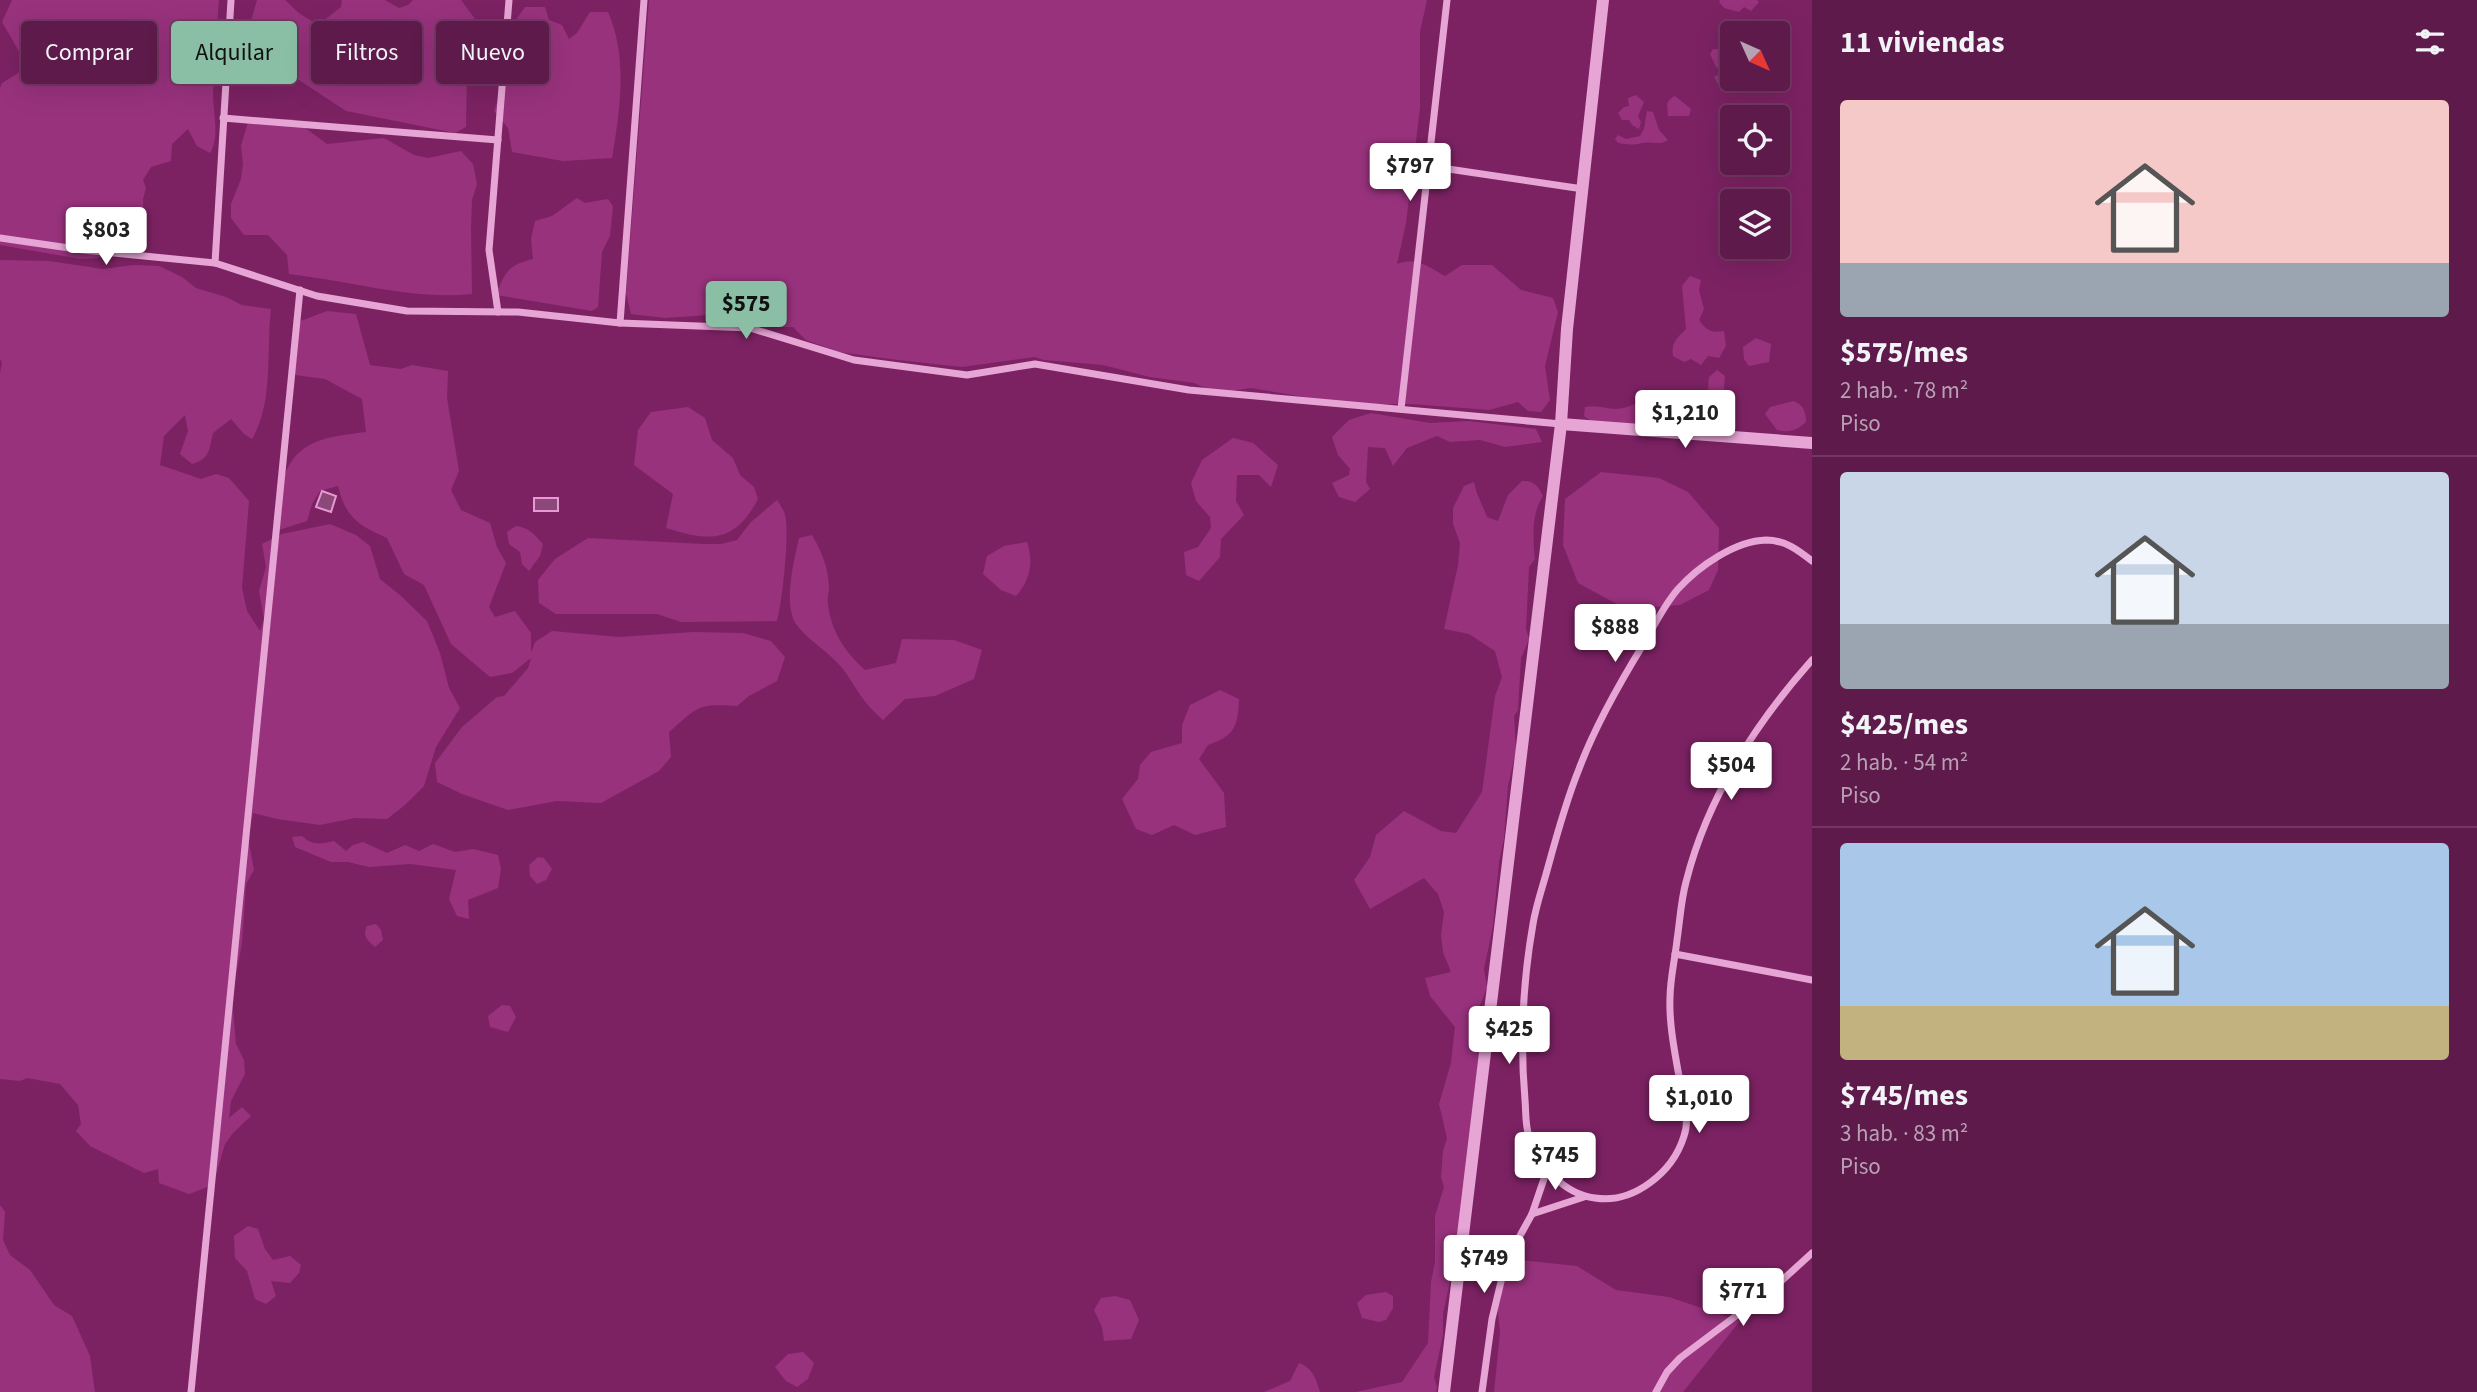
<!DOCTYPE html>
<html lang="es">
<meta charset="utf-8">
<style>
body{margin:0;font-family:"Source Sans 3",sans-serif;background:#662754;color:#f1f3f6;height:100vh;display:flex;flex-direction:column;font-size:26px;white-space:nowrap}
*{box-sizing:border-box;margin:0}
p{font-size:23px;color:#b9a1b5}
.icon{flex:none;width:38px;height:38px;fill:none;stroke:currentColor;stroke-width:2;stroke-linecap:round;stroke-linejoin:round}
.map{position:relative;flex:1;overflow:hidden}
.panel{display:flex;flex-direction:column;background:#5d1a4a;width:665px}
.panel>*{flex:none}
.hud{position:absolute;left:21px;top:21px;width:665px;height:63px;display:flex;gap:14px}
.needle{width:46px;rotate:135deg}
.tools{position:absolute;left:1720px;top:21px;display:grid;gap:14px}
.tools a{display:grid;place-items:center;width:70px;height:70px;border-radius:7px;background:#5d1a4a;box-shadow:0 7px 28px #0002,0 0 0 2px #723862;font-size:35px}
.price{position:absolute;translate:-50% -60px;padding:0 16px;border-radius:7px;background:#fff;color:#222;font-size:23px;line-height:46px;filter:drop-shadow(0 2px 4px #0008)}
.price::after{content:'';position:absolute;left:50%;top:42px;width:21px;height:16px;margin-left:-10px;background:inherit;clip-path:polygon(0 0,100% 0,50% 100%)}
.price.selected{background:#8abfa5;color:#111}
ul{padding:0;list-style:none}
li{display:grid;align-content:center;gap:14px;height:371px;padding:0 28px}
li+li{border-top:2px solid #723862}
li span{display:grid;place-items:center;height:217px;border-radius:7px;color:#555}
li>.icon{margin-inline-start:auto}
span .icon{width:126px;height:126px;fill:#fffc;stroke-width:1}
li b{font-size:30px}
h2{display:flex;justify-content:space-between;align-items:center;height:84px;padding:0 28px;font-size:30px}
.chip{padding:0 24px;border-radius:7px;background:#5d1a4a;box-shadow:0 7px 28px #0002,0 0 0 2px #723862;font-size:24px;line-height:63px}
.chip.selected{background:#8abfa5;color:#111}
main{display:flex;flex:1;min-height:0}
.map>svg:first-child{display:block}
.green{fill:#98327d}
.water{fill:#8b4878;stroke:#e799d3;stroke-width:2}
.lines{fill:none;stroke-linecap:round;stroke-linejoin:round}
.minor{stroke:#e6a5d5;stroke-width:7}
.tertiary{stroke:#e6a5d5;stroke-width:12}
</style>
<main>
<div class="map">
<svg width="1812" height="1392" viewBox="0 0 1812 1392">
<rect width="100%" height="100%" fill="#7c2263"/>
<!-- green -->
<g class="green">
<path d="M12 0H219C217 31 214 63 213 94 213 112 220 138 210 153L197 146 188 129 172 144 171 161 151 167 143 180 146 188 143 199 144 222 129 229 123 248 98 258 80 259 0 245V88L2 83 28 67 2 22Z"/>
<path d="M257 0H285L299 13 318 25 341 7 342 0H385L399 8 408 5 413 0H461L475 19 480 35 467 72 466 127 455 133 346 111 244 44Z"/>
<path d="M649 0H1427L1420 32V108L1406 223 1397 264C1417 256 1428 267 1445 276L1462 265H1492L1521 290 1553 298 1558 312 1545 366 1550 400 1541 412 1528 411 1518 402 1489 410 1411 404H1346L1251 388 1217 393 1194 383 1150 377 1103 365 1044 360 1034 357 962 367 898 360 839 352 806 340 793 327H769L730 322 710 315 665 318 631 314 626 293Z"/>
<path d="M1720 0H1757L1759 2 1751 11 1744 7 1739 12 1724 8 1719 2Z"/>
<path d="M525 7H545L549 20 562 25 569 39 577 33 590 12H608C628 57 620 111 612 158L563 161 512 152 508 128 494 111 507 72 515 21Z"/>
<path d="M1713 49 1732 50V65L1721 69 1716 67 1710 54Z"/>
<path d="M1726 71 1732 72V79L1737 80 1731 86 1724 81 1718 84 1714 77Z"/>
<path d="M1636 95 1644 102 1638 116 1641 122 1639 129 1632 125 1629 120H1622L1618 113 1624 107 1629 106 1628 98Z"/>
<path d="M1675 96 1691 109 1689 116H1668C1668 105 1664 102 1675 96Z"/>
<path d="M1647 111 1653 112 1659 130 1668 140C1659 146 1653 141 1643 143 1631 145 1631 145 1618 143L1615 139 1618 135 1626 139 1640 136 1644 129Z"/>
<path d="M293 119 327 144 384 138 414 155 428 158 461 151 473 164 477 184 472 200 471 229 472 294C411 300 350 281 289 274L287 255 268 235H244L231 218V204L241 179 243 164 241 146 248 122Z"/>
<path d="M577 198 585 203 608 199 613 206 610 236 602 252 598 307 592 311 496 295C505 271 509 265 533 259L531 239 535 221 552 216Z"/>
<path d="M0 260 49 261 103 269 134 265 159 266 182 277 196 288 226 297 242 305 271 309C266 351 274 402 252 439L244 434 231 419 213 433C209 450 210 459 192 464L180 454 188 431 185 415 164 436 160 465 201 479 216 474 229 478 249 501 242 588 247 611 260 631 264 619 259 591 266 567 262 544 282 534 330 524 356 535 370 546 380 579 401 596 427 621 440 653 449 688 460 708 436 747 424 786 405 805 387 819 355 818 320 825 277 819 253 813 248 838 254 870 246 884 242 943 232 997 236 1044 244 1060 245 1074 231 1101 229 1118 242 1107 251 1116 233 1133 225 1144 213 1185 189 1194 159 1183 158 1169 144 1173 90 1146 76 1131 81 1124 78 1105 60 1084 27 1078 20 1081 0 1079V373L2 363 0 359Z"/>
<path d="M1690 276 1701 280 1699 290 1704 309 1699 320C1707 331 1711 333 1724 331L1726 346 1719 358 1708 356 1701 365 1691 359 1684 362 1673 356C1671 343 1676 339 1686 329L1682 286Z"/>
<path d="M327 311 356 314 370 365 401 369 412 365 448 371 447 398 459 471 451 490 461 510 490 523 497 547 506 563 489 607 495 617 515 611 531 633V653L535 642 552 631 619 637 693 632 743 633 771 641 785 657 777 681 749 696 737 706C697 703 698 707 669 732L671 757 659 771 601 803 557 801 508 810 462 794 437 782 435 763 462 727 497 697 504 696 528 668 531 658 512 673 490 677 451 644 424 585 404 574 387 538C359 526 345 517 338 486L320 491 312 504 307 521 279 530C273 515 276 507 279 492 292 441 318 438 366 432L362 399 325 379 295 375 294 352 298 322Z"/>
<path d="M1756 338 1771 344 1769 362 1749 366 1744 359 1743 347Z"/>
<path d="M1717 370 1725 376 1724 387 1727 404 1717 409 1710 405 1703 398 1708 389 1709 377Z"/>
<path d="M1666 399 1681 400 1673 407 1666 425 1658 429 1591 421 1584 416 1585 407C1611 404 1611 416 1639 402L1648 415 1660 408Z"/>
<path d="M1794 401C1803 405 1806 412 1806 422 1797 430 1790 433 1777 430L1765 414 1770 407Z"/>
<path d="M688 407 705 418 712 440 733 458 740 475 754 487 758 499C735 543 710 542 666 528L673 494 634 465 638 430 651 412Z"/>
<path d="M1371 413 1430 423 1468 421 1536 429 1542 442 1505 447 1480 440 1450 442 1437 436 1407 448 1393 466 1385 448 1368 447 1366 482 1370 489 1355 502 1339 497 1332 483 1349 475 1350 469 1338 455 1332 437 1349 420Z"/>
<path d="M1233 438 1253 443 1278 465 1271 487 1259 475H1237L1236 501 1244 515 1221 539 1220 557 1199 581 1186 575 1184 552 1198 547 1211 528 1210 517 1196 501 1191 483 1202 460Z"/>
<path d="M1601 472 1659 478 1688 492 1719 528 1718 570 1709 590 1680 605 1626 609 1578 583 1563 545 1565 499Z"/>
<path d="M1522 481C1535 481 1537 485 1543 496 1531 514 1533 538 1535 559L1529 567 1526 629 1529 639 1521 658 1518 710 1514 716 1516 750 1508 786 1504 838 1499 862 1493 926 1484 969 1487 987 1479 1008 1483 1017 1484 1029 1456 1253 1443 1314V1335L1434 1377 1437 1387 1436 1392H1356L1402 1382 1428 1343 1431 1282 1435 1262V1216L1444 1187 1441 1177 1443 1151 1447 1138 1439 1104 1451 1063 1455 1027 1430 996 1425 978 1451 972 1443 952 1441 935 1444 912 1438 894 1424 878 1370 909 1354 880 1370 857 1376 835 1404 811 1441 831 1456 833 1482 792 1495 696 1502 677 1495 651 1469 634 1444 629 1458 565 1460 543 1453 524V508L1464 486 1474 482C1477 497 1482 503 1487 517L1498 521 1508 495Z"/>
<path d="M777 500C780 505 784 510 785 515 790 531 782 604 777 621L681 622 657 614H556L539 603 538 580 555 559 588 538 703 544H721L737 540 751 522Z"/>
<path d="M516 526C528 527 535 535 543 544L540 556 529 571 522 564 520 552 509 544 507 532Z"/>
<path d="M812 535C822 552 828 567 829 587 829 592 827 598 828 604 831 631 845 652 865 670L896 663 902 639 954 640 982 650 974 679 935 696 905 699 883 720C863 703 858 690 843 669 830 652 808 641 796 624 783 604 794 561 799 538Z"/>
<path d="M1027 542C1034 563 1030 580 1016 596L1001 590 983 574 987 556 1004 546Z"/>
<path d="M1220 690 1239 699C1238 726 1235 736 1208 745L1199 759 1224 793 1226 827 1195 835 1174 825 1152 835 1136 829 1122 799 1138 779 1140 765 1151 752 1182 743V725L1190 705Z"/>
<path d="M302 836C312 846 321 844 334 841L346 851 353 845 363 842 387 853 405 845 419 851 433 844 455 852 473 849 498 855 501 869 498 888 468 900 469 919 457 916 449 899 456 870 410 864 369 867 348 862H331L295 847 292 837Z"/>
<path d="M538 857 544 858 552 869 546 880 537 884 530 876 529 865Z"/>
<path d="M376 924 381 930 383 940 375 947C368 941 362 936 367 926Z"/>
<path d="M502 1005 510 1006 516 1017 508 1032 490 1027 488 1016Z"/>
<path d="M0 1205 5 1212 3 1240 10 1255 30 1270 54 1305 72 1316 90 1356 95 1392H0Z"/>
<path d="M248 1226 258 1229 265 1249 273 1260 290 1256 301 1265 299 1273 290 1283 271 1281 276 1296 266 1304 255 1299 247 1271 235 1258 234 1236Z"/>
<path d="M1518 1260 1577 1266 1616 1290 1669 1297 1740 1321 1683 1392H1494L1500 1333 1497 1301 1502 1270Z"/>
<path d="M1386 1292 1393 1296V1308L1386 1320 1379 1322 1362 1318 1357 1303 1366 1295Z"/>
<path d="M1115 1296 1130 1300 1139 1320 1131 1339 1104 1341 1102 1327 1094 1310 1101 1298Z"/>
<path d="M803 1352 814 1363 808 1379 797 1387 786 1381 775 1367 788 1354Z"/>
<path d="M1299 1363C1313 1368 1316 1379 1320 1392H1264L1290 1381Z"/>
</g>
<!-- water -->
<g class="water">
<path d="M322 491 336 496 331 512 316 507Z"/>
<rect x="534" y="498" width="24" height="13"/>
</g>
<g class="lines">
<!-- minor -->
<g class="minor">
<path d="M231 0 215 263 317 296 407 311 518 312 620 323 750 328 854 360 967 375 1035 364 1189 390 1561 424"/>
<path d="M223 118 498 140"/>
<path d="M1428 166 1583 189"/>
<path d="M0 238 83 250 215 263"/>
<path d="M498 312 489 250 509 0"/>
<path d="M620 323 644 0"/>
<path d="M1401 409 1447 0"/>
<path d="M1812 561C1798 550 1785 540 1766 540 1735 541 1699 566 1678 589 1664 605 1654 626 1643 645 1619 684 1595 726 1579 769 1566 801 1557 834 1548 867 1543 886 1536 905 1533 924 1523 981 1520 1042 1525 1100 1526 1111 1525 1125 1529 1136 1539 1165 1563 1194 1595 1198 1634 1204 1673 1172 1684 1136 1691 1116 1682 1091 1678 1071 1674 1048 1669 1022 1670 998 1670 979 1675 959 1677 940 1680 920 1681 900 1686 882 1707 798 1755 724 1812 660"/>
<path d="M1675 954 1812 980"/>
<path d="M1532 1214 1584 1197"/>
<path d="M191 1392 300 290"/>
<path d="M1482 1392 1492 1319 1506 1261 1532 1214 1547 1170"/>
<path d="M1656 1392 1667 1372 1680 1358 1777 1285 1812 1253"/>
</g>
<!-- tertiary -->
<g class="tertiary">
<path d="M1561 424 1812 443"/>
<path d="M1444 1392 1561 424 1567 329 1603 0"/>
</g>
</g>
</svg>
<div class="tools">
<a><svg class="needle" viewBox="-14 -14 28 28"><path d="M0-13l5 13h-10z" fill="#e53935"/><path d="M0 13l5-13h-10z" fill="#b9a1b5"/></svg></a>
<a><svg class="icon" aria-label="locate" viewBox="0 0 24 24"><circle cx="12" cy="12" r="6"/><path d="M12 2v4M12 18v4M2 12h4M18 12h4"/></svg></a>
<a><svg class="icon" aria-label="layers" viewBox="0 0 24 24"><path d="M12 4l9 5-9 5-9-5zM3 14l9 5 9-5"/></svg></a>
</div>
<b class="price" style="left:1410px;top:203px">$797</b>
<b class="price" style="left:106px;top:267px">$803</b>
<b class="price selected" style="left:746px;top:341px">$575</b>
<b class="price" style="left:1685px;top:450px">$1,210</b>
<b class="price" style="left:1615px;top:664px">$888</b>
<b class="price" style="left:1731px;top:802px">$504</b>
<b class="price" style="left:1509px;top:1066px">$425</b>
<b class="price" style="left:1699px;top:1135px">$1,010</b>
<b class="price" style="left:1555px;top:1192px">$745</b>
<b class="price" style="left:1484px;top:1295px">$749</b>
<b class="price" style="left:1743px;top:1328px">$771</b>
<div class="hud">
<a class="chip">Comprar</a>
<a class="chip selected">Alquilar</a>
<a class="chip">Filtros</a>
<a class="chip">Nuevo</a>
</div>
</div>
<section class="panel">
<h2>11 viviendas<svg class="icon" aria-label="filters" viewBox="0 0 24 24"><path d="M4 7h16M4 17h16"/><circle cx="9" cy="7" r="2"/><circle cx="15" cy="17" r="2"/></svg></h2>
<ul>
<li><span style="background:linear-gradient(#f6c9c9 75%,#9aa5b1 0)"><svg class="icon" aria-label="home" viewBox="0 0 24 24"><path d="M3 11l9-7 9 7M6 9v11h12V9"/></svg></span><div><b>$575/mes</b><p>2 hab. · 78 m²</p><p>Piso</p></div></li>
<li><span style="background:linear-gradient(#c9d6e8 70%,#9aa5b1 0)"><svg class="icon" aria-label="home" viewBox="0 0 24 24"><path d="M3 11l9-7 9 7M6 9v11h12V9"/></svg></span><div><b>$425/mes</b><p>2 hab. · 54 m²</p><p>Piso</p></div></li>
<li><span style="background:linear-gradient(#a9c7e8 75%,#c2b280 0)"><svg class="icon" aria-label="home" viewBox="0 0 24 24"><path d="M3 11l9-7 9 7M6 9v11h12V9"/></svg></span><div><b>$745/mes</b><p>3 hab. · 83 m²</p><p>Piso</p></div></li>
</ul>
</section>
</main>
